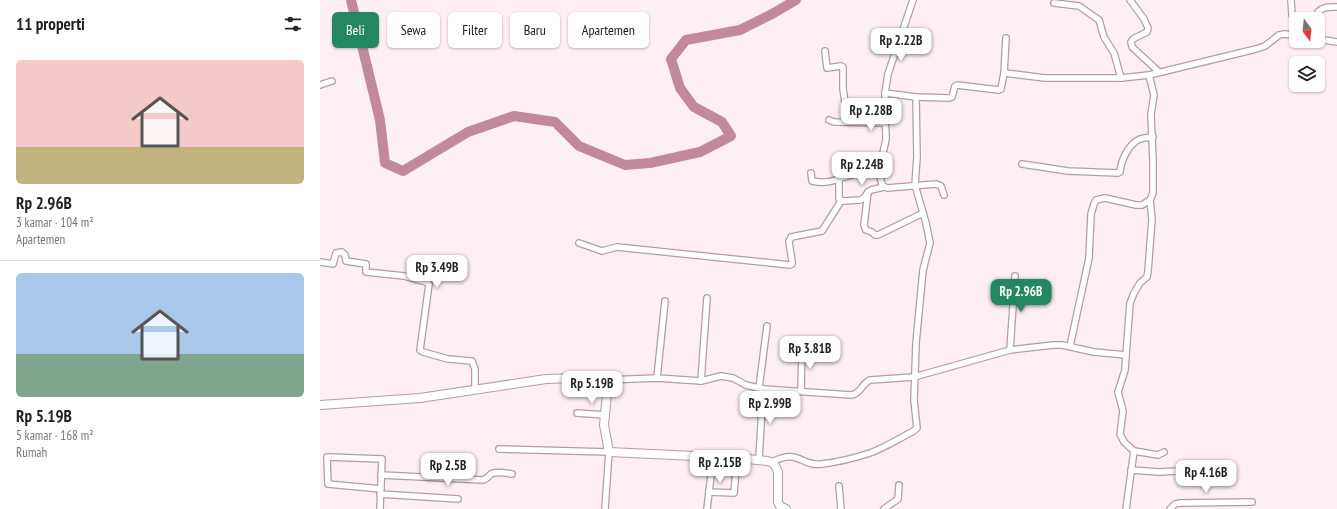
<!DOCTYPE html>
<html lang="id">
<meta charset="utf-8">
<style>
body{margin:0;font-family:"PT Sans Narrow",sans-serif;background:#f6f6f6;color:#202124;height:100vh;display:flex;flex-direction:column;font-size:15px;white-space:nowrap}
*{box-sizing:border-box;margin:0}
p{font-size:13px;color:#757577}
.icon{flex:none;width:22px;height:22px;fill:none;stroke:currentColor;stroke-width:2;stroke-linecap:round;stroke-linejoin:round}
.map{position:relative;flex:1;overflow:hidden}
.sheet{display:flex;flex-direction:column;background:#fff;width:320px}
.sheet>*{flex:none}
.hud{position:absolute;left:12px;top:12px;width:380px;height:36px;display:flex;gap:8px}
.needle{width:26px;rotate:165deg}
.buttons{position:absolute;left:969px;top:12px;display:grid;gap:8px}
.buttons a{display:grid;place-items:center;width:36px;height:36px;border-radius:6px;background:#fff;box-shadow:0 1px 3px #0004;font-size:20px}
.price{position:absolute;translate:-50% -34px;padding:0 9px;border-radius:8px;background:#fff;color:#222;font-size:13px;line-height:26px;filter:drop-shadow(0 1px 2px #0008)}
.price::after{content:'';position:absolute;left:50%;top:24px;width:12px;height:9px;margin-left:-6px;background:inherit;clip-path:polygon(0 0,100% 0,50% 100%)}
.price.selected{background:#238761;color:#fff}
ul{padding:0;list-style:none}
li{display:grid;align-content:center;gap:8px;height:212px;padding:0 16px}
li+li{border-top:1px solid #e0e0e0}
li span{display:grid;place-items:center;height:124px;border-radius:6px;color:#555}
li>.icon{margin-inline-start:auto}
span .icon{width:72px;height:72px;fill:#fffc;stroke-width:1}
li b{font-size:17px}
h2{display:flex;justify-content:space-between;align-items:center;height:48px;padding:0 16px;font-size:17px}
.chip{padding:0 14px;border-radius:6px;background:#fff;box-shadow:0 1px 3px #0004;font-size:14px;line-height:36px}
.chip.selected{background:#238761;color:#fff}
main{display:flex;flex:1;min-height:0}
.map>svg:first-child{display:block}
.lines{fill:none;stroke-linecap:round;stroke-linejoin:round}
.river{stroke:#c2889c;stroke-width:10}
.street-casing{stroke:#b89aa4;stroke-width:8}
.secondary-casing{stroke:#b89aa4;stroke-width:10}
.street{stroke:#fff;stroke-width:5.5}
.secondary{stroke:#fff;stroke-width:8}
</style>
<main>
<section class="sheet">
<h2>11 properti<svg class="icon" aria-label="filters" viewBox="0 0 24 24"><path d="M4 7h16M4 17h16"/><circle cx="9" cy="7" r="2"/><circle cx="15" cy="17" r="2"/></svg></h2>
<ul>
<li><span style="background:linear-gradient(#f6c9c9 70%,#c2b280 0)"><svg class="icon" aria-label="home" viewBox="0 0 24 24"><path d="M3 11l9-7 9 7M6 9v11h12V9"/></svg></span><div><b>Rp 2.96B</b><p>3 kamar · 104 m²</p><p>Apartemen</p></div></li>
<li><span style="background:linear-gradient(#a9c7e8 65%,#7fa58c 0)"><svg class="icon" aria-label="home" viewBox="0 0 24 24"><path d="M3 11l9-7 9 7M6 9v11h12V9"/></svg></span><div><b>Rp 5.19B</b><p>5 kamar · 168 m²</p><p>Rumah</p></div></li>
</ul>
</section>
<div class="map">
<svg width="1017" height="509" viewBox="0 0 1017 509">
<rect width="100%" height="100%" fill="#fdeff4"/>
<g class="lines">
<!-- river -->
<path class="river" d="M31 0 60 120 65 163 83 171 148 132 194 116 235 122 259 146 305 165 330 163 380 152 411 136 402 122 374 107 360 88 351 59 366 40 420 30 452 14 476 0"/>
<defs>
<g id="street">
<path d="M810 0 824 19 828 28 827 32 813 39 811 42 812 47 838 71"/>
<path d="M971 0 972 15 976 25"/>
<path d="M734 3 759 6 779 20 784 37 794 53 801 78"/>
<path d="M998 19V12C1004 6 1010 7 1017 7"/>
<path d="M998 39 1017 42"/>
<path d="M505 51 507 68 521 66 523 67V89L528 122"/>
<path d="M684 73 686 38"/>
<path d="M0 85 12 81"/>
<path d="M565 93 596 97 629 98 632 97 635 86 637 85 679 90 681 89 684 73H685L725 78H801L829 75 936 49 945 46 959 35 965 34 976 36"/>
<path d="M509 120 514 122 565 123C566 128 566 134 566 139 564 151 556 175 563 186L567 188 616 184 621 186 624 195"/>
<path d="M565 123V93L568 74 593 0"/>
<path d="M702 164 748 171 798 173 800 172C801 161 808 144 820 139 824 138 828 137 833 137"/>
<path d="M491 173 492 181C510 185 518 178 535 174 543 172 552 172 560 173"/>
<path d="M519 180V199L523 201 540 200 544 198 548 192 551 190 564 187"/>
<path d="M548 192 544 225 546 230 552 232 555 235H558L603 213"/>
<path d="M259 243 282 251 297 247 470 265 472 264V261L469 242 471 237 502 231 521 201"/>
<path d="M0 262 13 264 16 253 22 252 25 255 26 261 46 264V272L84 276 106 282 109 284 100 350 103 352 128 359 152 361 155 369V390"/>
<path d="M750 346 769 258 771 214 774 204 776 200 785 198 816 205H822L830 200 833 193V161L831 114 834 95 829 75"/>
<path d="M690 350 695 276"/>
<path d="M806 355 810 303 814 293 820 283 827 277 828 271 832 219 830 200"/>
<path d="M337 378 345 301"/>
<path d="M287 380 337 378 381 381 401 376 413 378 426 385 443 389 531 395C541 394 541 384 550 380L594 377 690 350 733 345H742L774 352 806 355 805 370 798 392 803 411 800 434 804 442 814 451 806 509"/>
<path d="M381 381 387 298"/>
<path d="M439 388 447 326"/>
<path d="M481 391 482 348"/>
<path d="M257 413 285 415"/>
<path d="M179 449 289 452 285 509"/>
<path d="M814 451 838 455 844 452"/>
<path d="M439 459 443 389"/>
<path d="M452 462C479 448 481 467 502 464 518 462 535 458 550 453 564 448 578 439 592 432L597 428 594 400 596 343 603 270 610 243 606 223 595 185 597 157 596 97"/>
<path d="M811 470 839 472 858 471"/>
<path d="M61 475 163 480C167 479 168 477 171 474 176 471 186 473 192 474"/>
<path d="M519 486 521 509"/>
<path d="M389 492 414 493 417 458"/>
<path d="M60 494 138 499"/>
<path d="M60 509 62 459 7 457 8 484 61 489"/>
<path d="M387 509 393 458"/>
<path d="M564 509 578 499 579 485"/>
<path d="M850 509 855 504 861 503 932 502"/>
</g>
<path id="secondary" d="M0 405 100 398 226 379 281 377 285 378 288 384 284 425 289 452 417 458 448 461C454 463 456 466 458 472V502L460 506 466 509"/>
</defs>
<!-- street casing -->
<use href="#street" class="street-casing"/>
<!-- secondary casing -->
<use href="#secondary" class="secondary-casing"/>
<!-- street -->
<use href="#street" class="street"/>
<!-- secondary -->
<use href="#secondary" class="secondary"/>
</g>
</svg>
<div class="buttons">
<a><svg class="needle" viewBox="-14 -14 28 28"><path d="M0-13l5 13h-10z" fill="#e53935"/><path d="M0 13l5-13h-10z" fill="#757577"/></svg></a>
<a><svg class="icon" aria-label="layers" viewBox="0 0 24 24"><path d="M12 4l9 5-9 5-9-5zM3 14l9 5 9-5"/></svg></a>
</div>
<b class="price" style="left:581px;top:62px">Rp 2.22B</b>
<b class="price" style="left:551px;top:132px">Rp 2.28B</b>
<b class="price" style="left:542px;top:186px">Rp 2.24B</b>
<b class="price" style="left:117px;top:289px">Rp 3.49B</b>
<b class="price selected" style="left:701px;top:313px">Rp 2.96B</b>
<b class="price" style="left:490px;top:370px">Rp 3.81B</b>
<b class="price" style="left:272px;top:405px">Rp 5.19B</b>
<b class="price" style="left:450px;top:425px">Rp 2.99B</b>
<b class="price" style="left:400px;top:484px">Rp 2.15B</b>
<b class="price" style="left:128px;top:487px">Rp 2.5B</b>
<b class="price" style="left:886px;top:494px">Rp 4.16B</b>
<div class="hud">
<a class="chip selected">Beli</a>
<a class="chip">Sewa</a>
<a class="chip">Filter</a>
<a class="chip">Baru</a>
<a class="chip">Apartemen</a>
</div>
</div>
</main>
